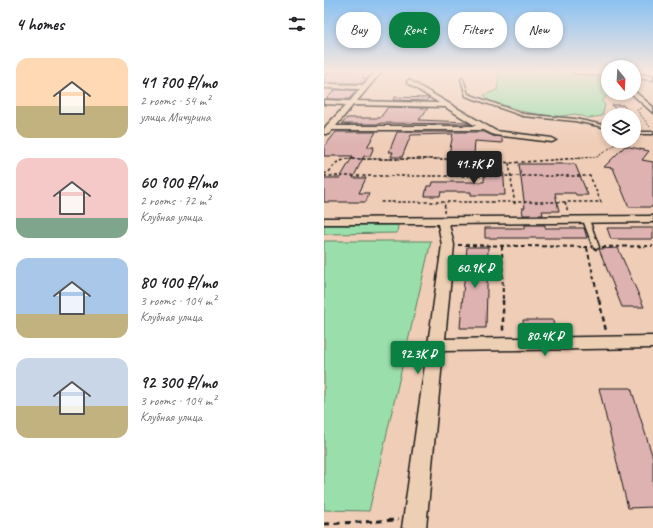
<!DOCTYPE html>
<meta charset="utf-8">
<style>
body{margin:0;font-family:Caveat,sans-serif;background:#f6f6f6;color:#202124;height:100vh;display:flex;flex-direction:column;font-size:15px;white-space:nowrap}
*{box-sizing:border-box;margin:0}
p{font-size:13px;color:#757577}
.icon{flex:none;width:22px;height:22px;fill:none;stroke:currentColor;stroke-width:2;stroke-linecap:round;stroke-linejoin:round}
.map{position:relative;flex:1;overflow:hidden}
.panel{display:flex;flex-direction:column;background:#fff;width:324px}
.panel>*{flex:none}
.top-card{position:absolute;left:12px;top:12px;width:257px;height:36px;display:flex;gap:8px}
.needle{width:26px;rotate:162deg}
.fabs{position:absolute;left:277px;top:60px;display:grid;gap:8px}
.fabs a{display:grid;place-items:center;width:40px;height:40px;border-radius:50%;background:#fff;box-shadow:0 2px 6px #0003;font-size:20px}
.price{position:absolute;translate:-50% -34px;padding:0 9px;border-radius:4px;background:#0b8043;color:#fff;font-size:13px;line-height:26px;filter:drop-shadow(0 1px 2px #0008)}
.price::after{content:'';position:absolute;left:50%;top:24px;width:12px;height:9px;margin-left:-6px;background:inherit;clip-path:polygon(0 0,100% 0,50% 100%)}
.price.active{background:#222;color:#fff}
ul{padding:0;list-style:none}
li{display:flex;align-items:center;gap:12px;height:100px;padding:0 16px}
li span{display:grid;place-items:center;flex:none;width:112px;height:80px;border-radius:12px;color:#555}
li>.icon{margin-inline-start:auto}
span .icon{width:48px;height:48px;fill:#fffc;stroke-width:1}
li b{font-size:17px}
h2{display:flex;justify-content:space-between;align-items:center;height:48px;padding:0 16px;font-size:17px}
.chip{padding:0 14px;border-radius:16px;background:#fff;box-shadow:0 2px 6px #0003;font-size:14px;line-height:36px}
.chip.active{background:#0b8043;color:#fff}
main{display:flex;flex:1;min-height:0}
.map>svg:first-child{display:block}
.green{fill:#9adfab;stroke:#5b7e64}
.building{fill:#deb2b1;stroke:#1c1c1c}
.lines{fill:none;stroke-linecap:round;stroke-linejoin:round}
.lane-casing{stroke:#1c1c1c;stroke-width:3}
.street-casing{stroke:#1c1c1c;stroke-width:3}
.path-far4{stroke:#1c1c1c;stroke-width:1;stroke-dasharray:2 1.5;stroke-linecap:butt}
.path-far3{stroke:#1c1c1c;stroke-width:1.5;stroke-dasharray:3 2.5;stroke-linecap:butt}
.path-far2{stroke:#1c1c1c;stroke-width:2;stroke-dasharray:4 3;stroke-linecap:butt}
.path-far1{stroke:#1c1c1c;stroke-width:2.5;stroke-dasharray:5 3.5;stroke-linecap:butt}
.path{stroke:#1c1c1c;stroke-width:3;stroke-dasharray:6 4.5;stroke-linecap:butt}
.lane{fill:#edcfb3;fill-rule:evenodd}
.street{fill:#edcfb3;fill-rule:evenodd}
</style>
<main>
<section class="panel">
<h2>4 homes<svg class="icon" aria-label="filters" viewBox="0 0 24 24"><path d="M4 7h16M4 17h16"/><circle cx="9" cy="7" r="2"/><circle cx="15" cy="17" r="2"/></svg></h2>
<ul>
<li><span style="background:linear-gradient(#ffd9b3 60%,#c2b280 0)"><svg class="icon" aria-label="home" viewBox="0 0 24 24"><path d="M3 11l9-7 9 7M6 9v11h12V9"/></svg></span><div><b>41 700 ₽/mo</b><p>2 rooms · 54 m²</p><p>улица Мичурина</p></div></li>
<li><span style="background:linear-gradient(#f6c9c9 75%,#7fa58c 0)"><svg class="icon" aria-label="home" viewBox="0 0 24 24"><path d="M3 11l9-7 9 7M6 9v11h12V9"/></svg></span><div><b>60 900 ₽/mo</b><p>2 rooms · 72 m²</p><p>Клубная улица</p></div></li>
<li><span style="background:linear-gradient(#a9c7e8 70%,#c2b280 0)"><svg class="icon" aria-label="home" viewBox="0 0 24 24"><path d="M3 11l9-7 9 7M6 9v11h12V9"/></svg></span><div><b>80 400 ₽/mo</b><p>3 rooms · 104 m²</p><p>Клубная улица</p></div></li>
<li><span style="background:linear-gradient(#c9d6e8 60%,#c2b280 0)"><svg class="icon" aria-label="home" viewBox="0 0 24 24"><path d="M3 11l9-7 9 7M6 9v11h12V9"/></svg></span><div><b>92 300 ₽/mo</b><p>3 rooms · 104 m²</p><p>Клубная улица</p></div></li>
</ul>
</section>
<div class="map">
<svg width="329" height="528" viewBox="0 0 329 528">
<rect width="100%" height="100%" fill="#efcdb7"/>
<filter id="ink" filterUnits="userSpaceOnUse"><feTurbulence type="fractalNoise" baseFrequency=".025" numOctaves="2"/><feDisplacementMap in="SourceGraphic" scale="8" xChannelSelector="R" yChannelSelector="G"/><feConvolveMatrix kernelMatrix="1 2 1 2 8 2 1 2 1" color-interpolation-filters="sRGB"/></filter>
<g filter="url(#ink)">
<!-- green -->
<g class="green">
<path d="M169 71H240L284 75V88L281 89 283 96 278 101 281 105 278 116 264 118 251 114 232 117 201 112 164 100 160 95 173 90 175 74Z"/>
<path d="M0 225H74L73 233 0 234Z"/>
<path d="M0 241H107L45 511 0 510Z"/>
</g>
<!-- building -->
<g class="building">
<path d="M8 71H40L39 78 43 79 38 83H0V75Z"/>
<path d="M11 90H33L25 99H2Z"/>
<path d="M71 97 105 98 102 101 69 100Z"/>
<path d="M288 105H299L307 115H296Z"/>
<path d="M64 107 104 108 95 120 142 122 147 124 56 123 55 124H18L23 118H56Z"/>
<path d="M12 132H52L43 147H50L46 156H40L29 178H42L35 193H45L42 202H0V178H16L29 156H0V147Z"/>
<path d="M73 132H160L169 136 178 137V143L151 141 150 154H125L129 134 87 135 78 157H67L69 152H65Z"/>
<path d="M301 146 325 151 318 160 329 162V207H305L289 168 280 167Z"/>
<path d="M195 164H251L264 195H252L251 193H231L235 211H218L219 215H199L198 208H201Z"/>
<path d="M161 166H179L181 195H147V192H117L116 196H101L103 186H108L109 182H160Z"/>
<path d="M201 225H221V228H260L263 238H161V228H201Z"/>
<path d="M283 228H329V239H287Z"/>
<path d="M143 247H164L162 328H136Z"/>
<path d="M294 248 320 307H298L275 249Z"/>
<path d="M199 320H229L230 330H200Z"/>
<path d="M275 388H307L329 458V507L304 508Z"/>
</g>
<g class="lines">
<defs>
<g id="lane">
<path d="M4 71H7L0 74V72Z"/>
<path d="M138 78 139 79 144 94 199 114 251 119 284 126V128L251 121 199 116 142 96 137 79Z"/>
<rect x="310" y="132" width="19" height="2"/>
<path d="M262 218 265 220 275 247 274 248 272 249 269 247 259 220Z"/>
</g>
<g id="street">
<path d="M52 71H58L33 101 115 103 83 83V81L85 80 172 131 228 138 232 140 228 142 170 135 160 130H8L5 134H0V129L2 126 22 105 0 104V100L26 101 36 89 0 88V84L39 85ZM29 105 121 107 152 126H12Z"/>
<path d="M247 71 284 72V76L250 73Z"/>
<path d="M310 74 329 76V80L310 78Z"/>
<path d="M310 91 329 107V113L308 94 307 93H310Z"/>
<path d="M329 216V222L125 224 130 245 121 339 329 336V348L119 351 102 528H78L118 245 114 224H0V218Z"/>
</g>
</defs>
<!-- lane casing -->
<use href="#lane" class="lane-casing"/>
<!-- street casing -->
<use href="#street" class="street-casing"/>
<!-- path-far4 -->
<g class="path-far4">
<path d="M317 108 313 110 326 127"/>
<path d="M22 159H167"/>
<path d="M241 159 273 157 296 141"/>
</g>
<!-- path-far3 -->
<g class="path-far3">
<path d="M185 163 191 206"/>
<path d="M0 174 5 172 12 163 22 159H166L185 163 256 158"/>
<path d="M0 176H266L277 202H56"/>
<path d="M241 202 244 212"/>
<path d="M120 213 121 202"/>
</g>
<!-- path-far2 -->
<g class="path-far2">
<path d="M134 245 264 247"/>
<path d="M178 246 179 301"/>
<path d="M278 247 329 246"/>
<path d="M263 248 275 301"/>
</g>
<!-- path-far1 -->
<g class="path-far1">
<path d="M179 300V333"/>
<path d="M275 300 282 331"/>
</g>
<!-- path -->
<path class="path" d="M0 524 74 520"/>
<!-- lane -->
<use href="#lane" class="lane"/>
<!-- street -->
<use href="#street" class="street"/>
</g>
</g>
<!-- sky -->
<linearGradient id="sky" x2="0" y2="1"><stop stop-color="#8bc1f1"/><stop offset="0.49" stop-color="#f8e8df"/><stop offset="1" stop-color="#f8e8df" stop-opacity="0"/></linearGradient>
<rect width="329" height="145" fill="url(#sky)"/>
</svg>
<div class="fabs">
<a><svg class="needle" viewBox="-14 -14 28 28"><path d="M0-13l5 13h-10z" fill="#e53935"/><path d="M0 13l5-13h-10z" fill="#757577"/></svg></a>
<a><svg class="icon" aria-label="layers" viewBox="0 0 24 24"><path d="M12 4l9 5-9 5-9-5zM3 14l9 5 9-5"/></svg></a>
</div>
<b class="price active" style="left:150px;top:185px">41.7K ₽</b>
<b class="price" style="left:151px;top:289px">60.9K ₽</b>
<b class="price" style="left:221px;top:357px">80.4K ₽</b>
<b class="price" style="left:94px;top:375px">92.3K ₽</b>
<div class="top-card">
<a class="chip">Buy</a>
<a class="chip active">Rent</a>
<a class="chip">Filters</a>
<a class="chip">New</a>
</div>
</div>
</main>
